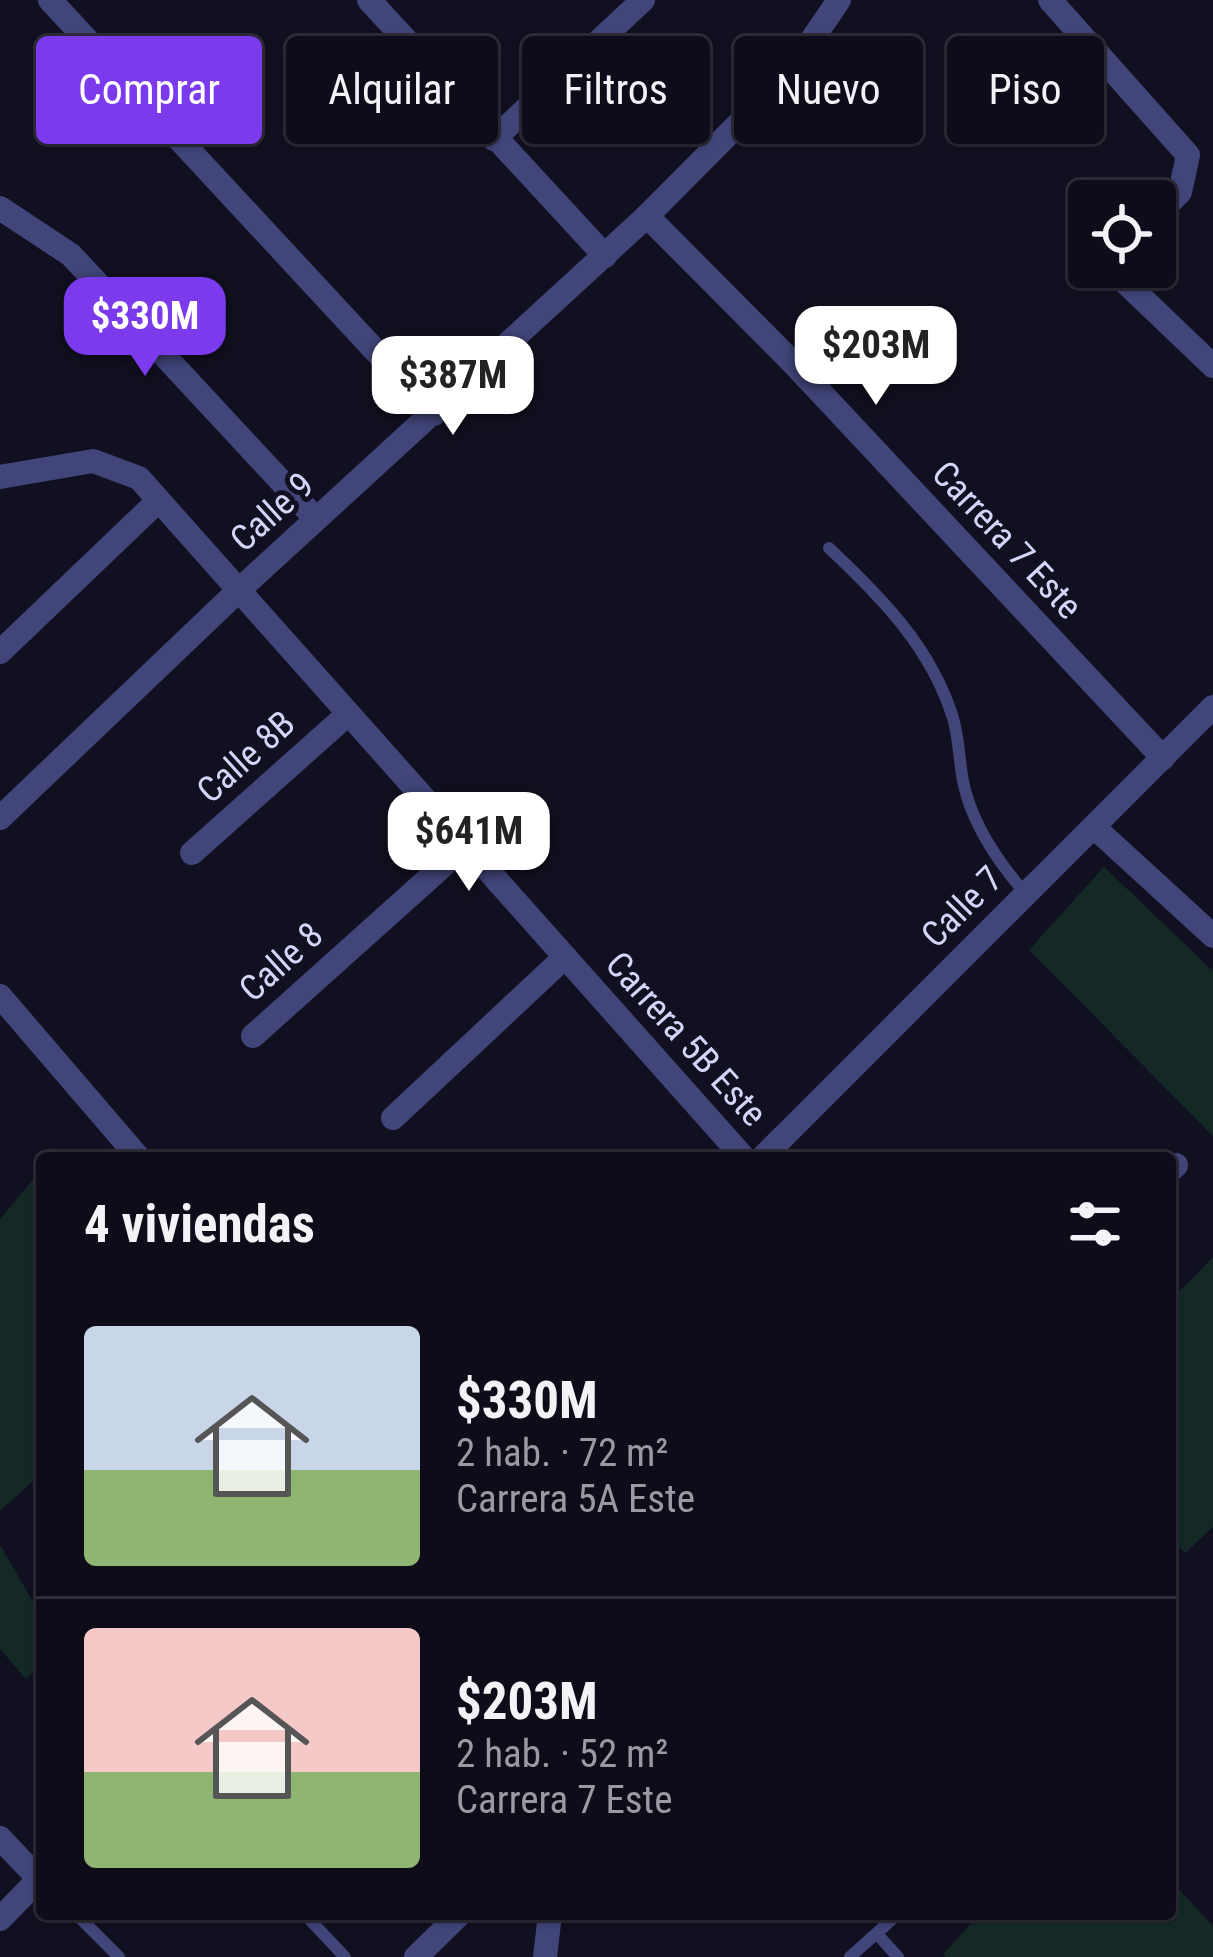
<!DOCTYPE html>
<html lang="es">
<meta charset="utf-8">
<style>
body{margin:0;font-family:"Roboto Condensed",sans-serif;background:#1b1a25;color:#f1f3f6;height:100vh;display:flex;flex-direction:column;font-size:45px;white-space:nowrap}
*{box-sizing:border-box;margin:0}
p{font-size:39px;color:#9a9ba2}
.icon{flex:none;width:66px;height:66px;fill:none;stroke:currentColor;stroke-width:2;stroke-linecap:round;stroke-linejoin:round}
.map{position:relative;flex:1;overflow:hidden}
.drawer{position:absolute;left:36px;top:1152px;width:1140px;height:768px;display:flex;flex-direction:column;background:#0d0c18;border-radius:12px;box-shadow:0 3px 9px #0004,0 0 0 3px #2d2c37}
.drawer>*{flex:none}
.guide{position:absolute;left:36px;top:36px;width:1143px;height:108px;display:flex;gap:24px}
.controls{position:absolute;left:1068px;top:180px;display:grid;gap:24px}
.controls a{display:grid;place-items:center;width:108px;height:108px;border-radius:12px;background:#0d0c18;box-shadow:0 3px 9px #0004,0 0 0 3px #2d2c37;font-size:60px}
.price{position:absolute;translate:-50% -102px;padding:0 27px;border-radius:24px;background:#fff;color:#222;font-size:39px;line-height:78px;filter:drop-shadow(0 3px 6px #0008)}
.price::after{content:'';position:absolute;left:50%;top:72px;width:36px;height:27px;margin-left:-18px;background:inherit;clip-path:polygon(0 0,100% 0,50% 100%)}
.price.selected{background:#7c3aed;color:#fff}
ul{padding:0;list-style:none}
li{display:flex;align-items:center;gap:36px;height:300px;padding:0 48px}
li+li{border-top:3px solid #2d2c37}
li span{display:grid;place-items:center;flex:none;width:336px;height:240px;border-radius:12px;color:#555}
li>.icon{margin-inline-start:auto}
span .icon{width:144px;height:144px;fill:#fffc;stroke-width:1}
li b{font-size:51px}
h2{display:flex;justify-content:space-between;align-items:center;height:144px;padding:0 48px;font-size:51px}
.tag{padding:0 42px;border-radius:12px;background:#0d0c18;box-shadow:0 3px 9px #0004,0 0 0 3px #2d2c37;font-size:42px;line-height:108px}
.tag.selected{background:#7c3aed;color:#fff}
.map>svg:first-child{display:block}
.green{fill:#142926}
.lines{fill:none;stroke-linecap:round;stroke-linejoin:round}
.lane{stroke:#414579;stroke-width:12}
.street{stroke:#414579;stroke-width:24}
.labels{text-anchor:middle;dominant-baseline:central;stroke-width:10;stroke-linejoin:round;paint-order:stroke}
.street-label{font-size:36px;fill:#d5d4f9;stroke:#111020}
</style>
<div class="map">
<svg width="1213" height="1957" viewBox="0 0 1213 1957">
<rect width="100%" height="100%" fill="#111020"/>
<!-- green -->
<g class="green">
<path d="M1104 867 1213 971V1136L1029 950Z"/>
<path d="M42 1169V1283L36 1289 42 1295V1473L0 1511V1219Z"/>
<path d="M1213 1257V1527L1185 1553 1170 1538V1301Z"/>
<path d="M0 1545 42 1617V1664L26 1679 0 1649Z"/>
<path d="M1170 1880 1213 1926V1957H946L943 1954 980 1914H1170Z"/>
</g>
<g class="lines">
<!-- lane -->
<g class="lane">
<path d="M829 548C881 597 931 647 953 718 959 738 959 760 963 781 971 822 999 863 1025 893"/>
<path d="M76 1914 119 1957"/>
<path d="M311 1921 345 1957"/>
<path d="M877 1934 898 1957"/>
<path d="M850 1957 898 1914"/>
</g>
<!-- street -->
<g class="street">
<path d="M50 0 434 414"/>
<path d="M369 0 605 256"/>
<path d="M1050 0 1188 155 1180 192 1155 217"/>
<path d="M494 139 643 0"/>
<path d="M0 208 71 255 316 519"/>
<path d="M647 216 794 364 1163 758"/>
<path d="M1122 267 1125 282 1213 366"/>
<path d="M0 477 93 461 139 478 744 1158"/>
<path d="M0 652 158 501"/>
<path d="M0 818 238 591 647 216 790 72 839 0"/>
<path d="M1094 827 1213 936"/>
<path d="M192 853 348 714"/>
<path d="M0 996 139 1158"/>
<path d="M253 1036 465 846"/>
<path d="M393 1118 565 957"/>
<path d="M762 1158 1213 707"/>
<path d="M1170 1171 1176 1165"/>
<path d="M0 1838 39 1879"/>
<path d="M0 1919 42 1876"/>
<path d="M416 1957 460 1914"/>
<path d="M545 1957 550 1914"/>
</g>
</g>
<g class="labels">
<!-- street labels -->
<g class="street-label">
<text transform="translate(272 512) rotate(-42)">Calle 9</text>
<text transform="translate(1007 540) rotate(47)">Carrera 7 Este</text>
<text transform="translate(246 757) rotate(-42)">Calle 8B</text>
<text transform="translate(962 907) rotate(-45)">Calle 7</text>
<text transform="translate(281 962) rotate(-42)">Calle 8</text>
<text transform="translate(686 1039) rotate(48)">Carrera 5B Este</text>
</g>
</g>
</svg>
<div class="controls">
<a><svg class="icon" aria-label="locate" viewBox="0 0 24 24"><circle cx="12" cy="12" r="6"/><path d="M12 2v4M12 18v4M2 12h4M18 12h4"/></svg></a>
</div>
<b class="price selected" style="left:145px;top:379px">$330M</b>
<b class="price" style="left:876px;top:408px">$203M</b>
<b class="price" style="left:453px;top:438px">$387M</b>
<b class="price" style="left:469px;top:894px">$641M</b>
<div class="guide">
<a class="tag selected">Comprar</a>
<a class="tag">Alquilar</a>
<a class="tag">Filtros</a>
<a class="tag">Nuevo</a>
<a class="tag">Piso</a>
</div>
<section class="drawer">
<h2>4 viviendas<svg class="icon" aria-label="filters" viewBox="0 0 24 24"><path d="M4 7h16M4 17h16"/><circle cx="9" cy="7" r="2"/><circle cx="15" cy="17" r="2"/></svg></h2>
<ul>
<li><span style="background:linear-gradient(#c9d6e8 60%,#8fb573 0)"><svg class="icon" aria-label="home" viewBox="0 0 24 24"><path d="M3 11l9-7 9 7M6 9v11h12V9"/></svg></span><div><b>$330M</b><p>2 hab. · 72 m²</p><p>Carrera 5A Este</p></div></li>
<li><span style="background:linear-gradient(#f6c9c9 60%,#8fb573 0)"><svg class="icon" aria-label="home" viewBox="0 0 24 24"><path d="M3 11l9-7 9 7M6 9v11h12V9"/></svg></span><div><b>$203M</b><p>2 hab. · 52 m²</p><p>Carrera 7 Este</p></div></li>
</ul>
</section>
</div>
